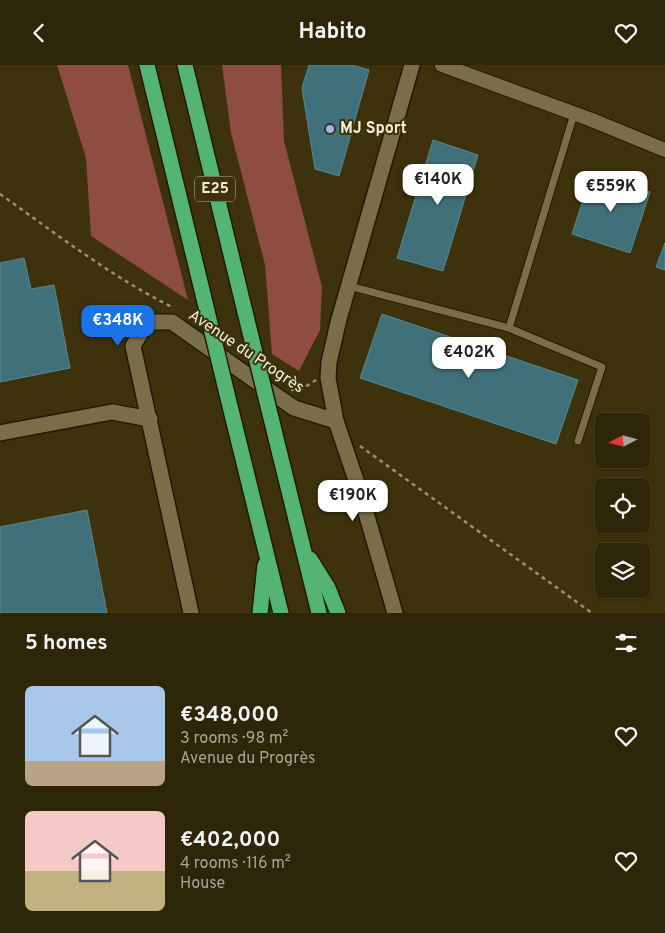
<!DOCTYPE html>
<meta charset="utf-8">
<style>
body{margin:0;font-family:Overpass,sans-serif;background:#3a3217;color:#f1f3f6;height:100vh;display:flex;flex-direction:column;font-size:19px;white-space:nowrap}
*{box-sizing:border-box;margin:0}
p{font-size:16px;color:#a7a59c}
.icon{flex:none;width:28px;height:28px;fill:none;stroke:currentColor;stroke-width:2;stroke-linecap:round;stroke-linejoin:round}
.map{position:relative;height:548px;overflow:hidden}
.details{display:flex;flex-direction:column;background:#2e2609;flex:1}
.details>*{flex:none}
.needle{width:32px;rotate:263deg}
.buttons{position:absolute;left:595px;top:348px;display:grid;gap:10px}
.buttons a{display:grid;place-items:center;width:55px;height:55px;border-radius:8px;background:#2e2609;box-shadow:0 1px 4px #0004,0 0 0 1px #49432a;font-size:25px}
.price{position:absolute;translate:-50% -42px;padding:0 11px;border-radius:10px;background:#fff;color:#222;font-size:16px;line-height:32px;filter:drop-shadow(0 1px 2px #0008)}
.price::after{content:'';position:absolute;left:50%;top:30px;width:15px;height:11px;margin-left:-8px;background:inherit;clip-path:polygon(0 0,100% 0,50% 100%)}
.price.selected{background:#1a73e8;color:#fff}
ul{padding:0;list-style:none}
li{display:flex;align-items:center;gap:15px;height:125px;padding:0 25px}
li span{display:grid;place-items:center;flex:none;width:140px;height:100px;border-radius:8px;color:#555}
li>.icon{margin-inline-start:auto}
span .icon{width:60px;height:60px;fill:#fffc;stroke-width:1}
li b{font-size:21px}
h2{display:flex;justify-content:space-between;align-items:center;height:60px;padding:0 25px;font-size:21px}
header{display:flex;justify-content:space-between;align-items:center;height:65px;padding:0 25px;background:#2e2609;font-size:22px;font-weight:700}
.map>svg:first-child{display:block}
.forest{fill:#8e4d40}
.building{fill:#40717b;stroke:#578993}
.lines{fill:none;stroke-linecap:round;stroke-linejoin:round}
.service-casing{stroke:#221a00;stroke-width:9}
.minor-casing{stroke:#221a00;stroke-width:16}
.tertiary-casing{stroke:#221a00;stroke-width:18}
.motorway-casing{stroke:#221a00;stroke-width:18}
.path{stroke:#9a9174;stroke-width:2.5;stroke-dasharray:4 4;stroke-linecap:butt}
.service{stroke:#7a6e49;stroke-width:7}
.minor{stroke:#7a6e49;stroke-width:14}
.tertiary{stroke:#7a6e49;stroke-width:15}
.motorway{stroke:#54b473;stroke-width:15}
.motorway-bridge-casing{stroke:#221a00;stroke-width:18;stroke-linecap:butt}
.motorway-bridge{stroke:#54b473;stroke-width:15}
.poi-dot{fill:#9fb3fd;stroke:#3d320c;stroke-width:2}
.labels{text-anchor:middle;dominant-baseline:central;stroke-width:4;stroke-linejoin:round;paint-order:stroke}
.shield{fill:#3d320c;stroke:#bdb59c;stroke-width:1}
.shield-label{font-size:15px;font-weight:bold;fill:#f4edd9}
.poi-label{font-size:16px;font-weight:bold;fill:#f4edd9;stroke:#3d320c;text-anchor:start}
.street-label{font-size:16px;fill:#f4edd9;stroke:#3d320c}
</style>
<header><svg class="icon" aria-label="back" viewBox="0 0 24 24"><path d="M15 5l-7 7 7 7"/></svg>Habito<svg class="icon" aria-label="heart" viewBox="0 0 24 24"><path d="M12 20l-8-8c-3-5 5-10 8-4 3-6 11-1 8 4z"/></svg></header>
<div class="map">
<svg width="665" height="548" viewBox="0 0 665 548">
<rect width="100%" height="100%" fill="#3d320c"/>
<!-- forest -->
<g class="forest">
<path d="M57 0H128L188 235 91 171 86 93Z"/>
<path d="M222 0H281L284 76 322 222 320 265 299 306 272 289 265 200 231 68Z"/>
</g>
<!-- building -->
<g class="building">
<path d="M309 0H352L369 5 339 111 315 104 302 23Z"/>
<path d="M433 75 478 90 443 206 397 193Z"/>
<path d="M592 108 650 127 630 188 572 169Z"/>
<path d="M665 178V205L656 202Z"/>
<path d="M24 193 31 224 54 220 70 303 0 317V198Z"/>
<path d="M382 249 578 315 556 379 360 313Z"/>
<path d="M87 445 107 548H0V462Z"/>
</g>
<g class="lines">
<defs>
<g id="service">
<path d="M349 221 509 263 574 49"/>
<path d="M509 263 602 302 578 376"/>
</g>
<path id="minor" d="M442 0 592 55 665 85"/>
<g id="tertiary">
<path d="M0 368 112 347 150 354"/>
<path d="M191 548 133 281 147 257H172L294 343 336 356"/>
<path d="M395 548 360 427 336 356 328 313 329 297 339 254 412 0"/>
</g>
<g id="motorway">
<path d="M147 0 201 221"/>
<path d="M185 0 245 247"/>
<path d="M227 329 281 548"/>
<path d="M271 353 319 548"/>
<path d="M310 494 328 523 338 548"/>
<path d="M260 548 265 500"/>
</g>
</defs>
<!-- service casing -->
<use href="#service" class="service-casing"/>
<!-- minor casing -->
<use href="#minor" class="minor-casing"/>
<!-- tertiary casing -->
<use href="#tertiary" class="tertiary-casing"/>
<!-- motorway casing -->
<use href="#motorway" class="motorway-casing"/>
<!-- path -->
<g class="path">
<path d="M0 129C55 168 112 212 172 242"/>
<path d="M291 325 302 324 316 315"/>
<path d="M360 381 592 548"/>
</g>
<!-- service -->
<use href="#service" class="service"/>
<!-- minor -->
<use href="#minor" class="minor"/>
<!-- tertiary -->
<use href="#tertiary" class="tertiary"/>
<!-- motorway -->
<use href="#motorway" class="motorway"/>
<defs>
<g id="motorway-bridge">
<path d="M201 221 227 329"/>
<path d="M245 247 271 353"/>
</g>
</defs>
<!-- motorway-bridge casing -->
<use href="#motorway-bridge" class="motorway-bridge-casing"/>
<!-- motorway-bridge -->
<use href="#motorway-bridge" class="motorway-bridge"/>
</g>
<!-- markers -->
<circle class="poi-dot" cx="330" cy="64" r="5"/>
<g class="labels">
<!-- shield labels -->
<rect class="shield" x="195" y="111.5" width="40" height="25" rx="4"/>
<g class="shield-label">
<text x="215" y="124">E25</text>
</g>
<!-- poi labels -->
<g class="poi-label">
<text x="340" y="64">MJ Sport</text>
</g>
<!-- street labels -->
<g class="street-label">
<text transform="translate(246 287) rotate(34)">Avenue du Progrès</text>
</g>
</g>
</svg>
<div class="buttons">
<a><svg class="needle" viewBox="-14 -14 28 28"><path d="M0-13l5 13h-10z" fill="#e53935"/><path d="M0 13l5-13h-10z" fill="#a7a59c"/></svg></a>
<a><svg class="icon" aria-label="locate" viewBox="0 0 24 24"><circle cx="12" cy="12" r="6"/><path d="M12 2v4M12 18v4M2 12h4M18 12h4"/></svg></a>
<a><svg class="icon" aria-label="layers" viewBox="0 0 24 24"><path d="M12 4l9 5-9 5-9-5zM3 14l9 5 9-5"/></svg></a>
</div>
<b class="price" style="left:438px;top:141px">€140K</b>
<b class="price" style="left:611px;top:148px">€559K</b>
<b class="price selected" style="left:118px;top:282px">€348K</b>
<b class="price" style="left:469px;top:314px">€402K</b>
<b class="price" style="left:353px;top:457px">€190K</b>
</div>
<section class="details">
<h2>5 homes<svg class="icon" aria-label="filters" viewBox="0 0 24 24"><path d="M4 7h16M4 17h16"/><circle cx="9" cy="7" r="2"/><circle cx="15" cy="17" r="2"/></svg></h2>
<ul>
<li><span style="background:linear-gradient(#a9c7e8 75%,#b9a48a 0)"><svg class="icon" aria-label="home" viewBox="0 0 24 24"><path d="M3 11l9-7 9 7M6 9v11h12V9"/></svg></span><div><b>€348,000</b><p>3 rooms · 98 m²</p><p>Avenue du Progrès</p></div><svg class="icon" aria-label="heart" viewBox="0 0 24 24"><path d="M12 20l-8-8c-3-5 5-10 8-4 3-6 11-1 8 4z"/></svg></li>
<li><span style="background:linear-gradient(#f6c9c9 60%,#c2b280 0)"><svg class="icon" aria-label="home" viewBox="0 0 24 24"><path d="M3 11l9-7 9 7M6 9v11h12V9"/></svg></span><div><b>€402,000</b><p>4 rooms · 116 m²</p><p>House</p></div><svg class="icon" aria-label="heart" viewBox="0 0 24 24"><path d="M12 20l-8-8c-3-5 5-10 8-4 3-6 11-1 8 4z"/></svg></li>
</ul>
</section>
